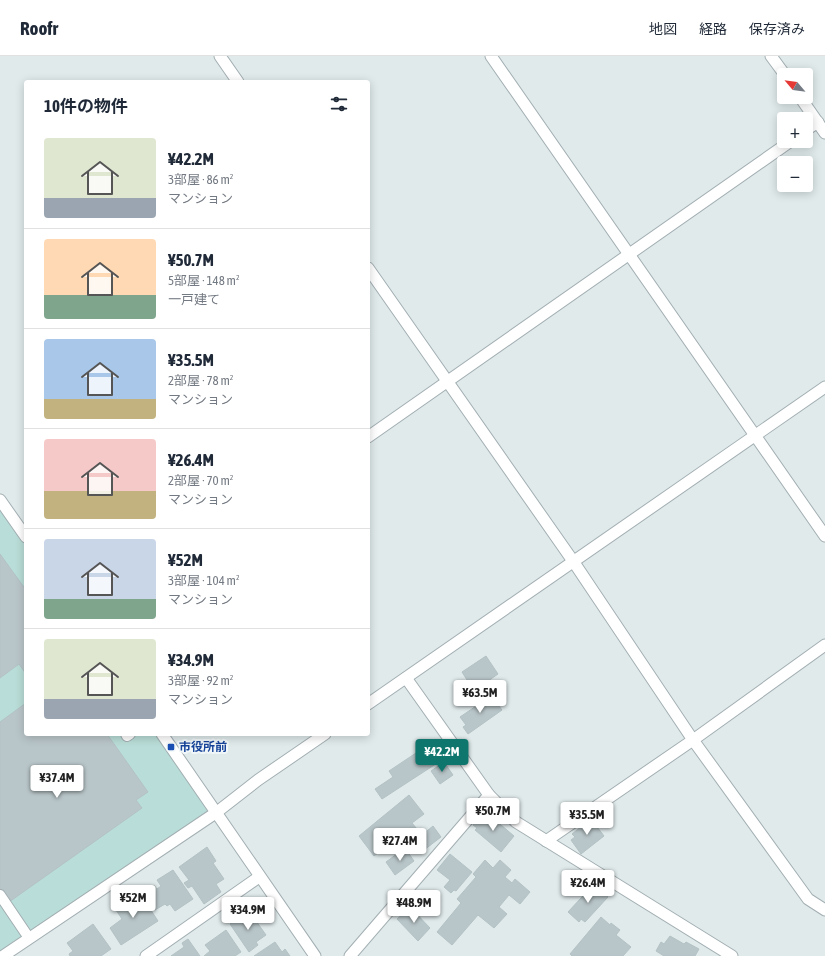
<!DOCTYPE html>
<html lang="ja">
<meta charset="utf-8">
<style>
body{margin:0;font-family:"Asap Condensed","Noto Sans JP",sans-serif;background:#f2f2f3;color:#1f2937;height:100vh;display:flex;flex-direction:column;font-size:15px;white-space:nowrap}
*{box-sizing:border-box;margin:0}
p{font-size:13px;color:#747a83}
.icon{flex:none;width:22px;height:22px;fill:none;stroke:currentColor;stroke-width:2;stroke-linecap:round;stroke-linejoin:round}
.map{position:relative;flex:1;overflow:hidden}
.panel{position:absolute;left:24px;top:24px;width:346px;height:656px;display:flex;flex-direction:column;background:#fff;border-radius:4px;box-shadow:0 2px 10px #0003}
.panel>*{flex:none}
.needle{width:26px;rotate:299deg}
.controls{position:absolute;left:777px;top:12px;display:grid;gap:8px}
.controls a{display:grid;place-items:center;width:36px;height:36px;border-radius:4px;background:#fff;box-shadow:0 2px 10px #0003;font-size:20px}
.price{position:absolute;translate:-50% -34px;padding:0 9px;border-radius:4px;background:#fff;color:#222;font-size:13px;line-height:26px;filter:drop-shadow(0 1px 2px #0008)}
.price::after{content:'';position:absolute;left:50%;top:24px;width:12px;height:9px;margin-left:-6px;background:inherit;clip-path:polygon(0 0,100% 0,50% 100%)}
.price.current{background:#0f766e;color:#fff}
ul{padding:0;list-style:none}
li{display:flex;align-items:center;gap:12px;height:100px;padding:0 20px}
li+li{border-top:1px solid #e0e1e3}
li span{display:grid;place-items:center;flex:none;width:112px;height:80px;border-radius:4px;color:#555}
li>.icon{margin-inline-start:auto}
span .icon{width:48px;height:48px;fill:#fffc;stroke-width:1}
li b{font-size:17px}
h2{display:flex;justify-content:space-between;align-items:center;height:48px;padding:0 20px;font-size:17px}
header{display:flex;align-items:center;gap:24px;box-sizing:border-box;height:56px;padding:0 20px;background:#fff;border-bottom:1px solid #e0e1e3}
header strong{font-size:19px}
nav{display:flex;gap:22px;margin-inline-start:auto;font-size:14px}
.map>svg:first-child{display:block}
.green{fill:#b9ddd8}
.building{fill:#b9c6c9;stroke:#b3c2c5}
.lines{fill:none;stroke-linecap:round;stroke-linejoin:round}
.service-casing{stroke:#a3afb3;stroke-width:12}
.minor-casing{stroke:#a3afb3;stroke-width:13}
.tertiary-casing{stroke:#a3afb3;stroke-width:13}
.service{stroke:#fff;stroke-width:10}
.minor{stroke:#fff;stroke-width:11}
.tertiary{stroke:#fff;stroke-width:11}
.transit-dot{fill:#1a4fb4;stroke:#f1f7f8;stroke-width:1.5}
.labels{text-anchor:middle;dominant-baseline:central;stroke-width:4;stroke-linejoin:round;paint-order:stroke}
.transit-label{font-size:12px;font-weight:bold;fill:#164399;stroke:#f1f7f8;text-anchor:start}
</style>
<header>
<strong>Roofr</strong>
<nav><a>地図</a><a>経路</a><a>保存済み</a></nav>
</header>
<div class="map">
<svg width="825" height="900" viewBox="0 0 825 900">
<rect width="100%" height="100%" fill="#e0eaeb"/>
<!-- green -->
<path class="green" d="M0 449 26 486V678H160L213 754 0 900Z"/>
<!-- building -->
<g class="building">
<path d="M0 498 26 534V618L19 608 0 622Z"/>
<path d="M486 600 498 618 474 635 462 616Z"/>
<path d="M491 640 502 654 468 678 463 671 466 669 460 661Z"/>
<path d="M26 647V678H107L148 736 136 744 142 752 9 846 0 834V666Z"/>
<path d="M434 685 445 702 382 743 375 733 393 721 389 715Z"/>
<path d="M444 706 453 719 440 728 431 715Z"/>
<path d="M409 739 424 758 412 767 422 779 433 770 441 781 424 794 420 788 410 796 398 781 374 800 359 780Z"/>
<path d="M488 758 514 780 501 796 475 774 477 772 473 769 481 760 485 763Z"/>
<path d="M591 763 604 780 581 798 571 784 575 781 572 778Z"/>
<path d="M207 791 216 805 213 807 224 823 216 828 221 836 204 848 192 830 188 832 184 827 189 824 179 811Z"/>
<path d="M405 792 414 805 395 819 386 806Z"/>
<path d="M450 798 472 816 456 835 454 834 451 837 444 831 450 824 437 814Z"/>
<path d="M485 804 493 812 500 804 511 814 505 821 512 827 515 823 530 836 520 848 509 839 499 851 507 858 494 872 478 859 452 889 437 876 461 847 457 843 476 821 473 818Z"/>
<path d="M173 814 193 843 175 855 170 848 167 850 165 848 155 854 144 836 154 829 157 833 161 830 157 824Z"/>
<path d="M594 828 608 841 585 866 581 863 579 866 568 856Z"/>
<path d="M139 836 158 865 121 889 110 872 122 863 116 854 119 851 118 850Z"/>
<path d="M410 851 430 872 418 885 397 863Z"/>
<path d="M249 855 266 879 256 886 258 889 249 896 230 868Z"/>
<path d="M601 861 610 869 611 867 620 874 616 879 631 891 623 900H572L570 898Z"/>
<path d="M93 868 111 893 101 900H70L69 898 73 895 67 887Z"/>
<path d="M226 874 241 896 235 900H204L210 895 205 889Z"/>
<path d="M670 880 684 888 686 886 699 893 695 900H664L656 895 661 886 664 888Z"/>
<path d="M188 883 200 900H171L184 891 182 887Z"/>
<path d="M275 886 282 896 285 893 290 900H254Z"/>
</g>
<g class="lines">
<defs>
<g id="service">
<path d="M126 678 127 680 130 678"/>
<path d="M0 839 29 882"/>
</g>
<g id="minor">
<path d="M220 0 238 26"/>
<path d="M491 0 825 480"/>
<path d="M771 0 785 19"/>
<path d="M800 41 825 77"/>
<path d="M806 74 818 66"/>
<path d="M368 212 573 505 693 684 808 843 825 854"/>
<path d="M368 381 791 85"/>
<path d="M406 622 489 739 516 766 732 900"/>
<path d="M546 785 693 684 825 589"/>
<path d="M146 900 259 821"/>
<path d="M350 900 489 739"/>
</g>
<g id="tertiary">
<path d="M0 444 26 481"/>
<path d="M368 648 825 331"/>
<path d="M162 678 315 900"/>
<path d="M3 900 217 756 258 724 325 678"/>
</g>
</defs>
<!-- service casing -->
<use href="#service" class="service-casing"/>
<!-- minor casing -->
<use href="#minor" class="minor-casing"/>
<!-- tertiary casing -->
<use href="#tertiary" class="tertiary-casing"/>
<!-- service -->
<use href="#service" class="service"/>
<!-- minor -->
<use href="#minor" class="minor"/>
<!-- tertiary -->
<use href="#tertiary" class="tertiary"/>
</g>
<!-- markers -->
<rect class="transit-dot" x="167" y="687" width="8" height="8" rx="2"/>
<g class="labels">
<!-- transit labels -->
<g class="transit-label">
<text x="179" y="691">市役所前</text>
</g>
</g>
</svg>
<div class="controls">
<a><svg class="needle" viewBox="-14 -14 28 28"><path d="M0-13l5 13h-10z" fill="#e53935"/><path d="M0 13l5-13h-10z" fill="#747a83"/></svg></a>
<a>+</a>
<a>−</a>
</div>
<b class="price" style="left:480px;top:658px">¥63.5M</b>
<b class="price current" style="left:442px;top:717px">¥42.2M</b>
<b class="price" style="left:57px;top:743px">¥37.4M</b>
<b class="price" style="left:493px;top:776px">¥50.7M</b>
<b class="price" style="left:587px;top:780px">¥35.5M</b>
<b class="price" style="left:400px;top:806px">¥27.4M</b>
<b class="price" style="left:588px;top:848px">¥26.4M</b>
<b class="price" style="left:133px;top:863px">¥52M</b>
<b class="price" style="left:414px;top:868px">¥48.9M</b>
<b class="price" style="left:248px;top:875px">¥34.9M</b>
<section class="panel">
<h2>10件の物件<svg class="icon" aria-label="filters" viewBox="0 0 24 24"><path d="M4 7h16M4 17h16"/><circle cx="9" cy="7" r="2"/><circle cx="15" cy="17" r="2"/></svg></h2>
<ul>
<li><span style="background:linear-gradient(#dfe7d0 75%,#9aa5b1 0)"><svg class="icon" aria-label="home" viewBox="0 0 24 24"><path d="M3 11l9-7 9 7M6 9v11h12V9"/></svg></span><div><b>¥42.2M</b><p>3部屋 · 86 m²</p><p>マンション</p></div></li>
<li><span style="background:linear-gradient(#ffd9b3 70%,#7fa58c 0)"><svg class="icon" aria-label="home" viewBox="0 0 24 24"><path d="M3 11l9-7 9 7M6 9v11h12V9"/></svg></span><div><b>¥50.7M</b><p>5部屋 · 148 m²</p><p>一戸建て</p></div></li>
<li><span style="background:linear-gradient(#a9c7e8 75%,#c2b280 0)"><svg class="icon" aria-label="home" viewBox="0 0 24 24"><path d="M3 11l9-7 9 7M6 9v11h12V9"/></svg></span><div><b>¥35.5M</b><p>2部屋 · 78 m²</p><p>マンション</p></div></li>
<li><span style="background:linear-gradient(#f6c9c9 65%,#c2b280 0)"><svg class="icon" aria-label="home" viewBox="0 0 24 24"><path d="M3 11l9-7 9 7M6 9v11h12V9"/></svg></span><div><b>¥26.4M</b><p>2部屋 · 70 m²</p><p>マンション</p></div></li>
<li><span style="background:linear-gradient(#c9d6e8 75%,#7fa58c 0)"><svg class="icon" aria-label="home" viewBox="0 0 24 24"><path d="M3 11l9-7 9 7M6 9v11h12V9"/></svg></span><div><b>¥52M</b><p>3部屋 · 104 m²</p><p>マンション</p></div></li>
<li><span style="background:linear-gradient(#dfe7d0 75%,#9aa5b1 0)"><svg class="icon" aria-label="home" viewBox="0 0 24 24"><path d="M3 11l9-7 9 7M6 9v11h12V9"/></svg></span><div><b>¥34.9M</b><p>3部屋 · 92 m²</p><p>マンション</p></div></li>
</ul>
</section>
</div>
